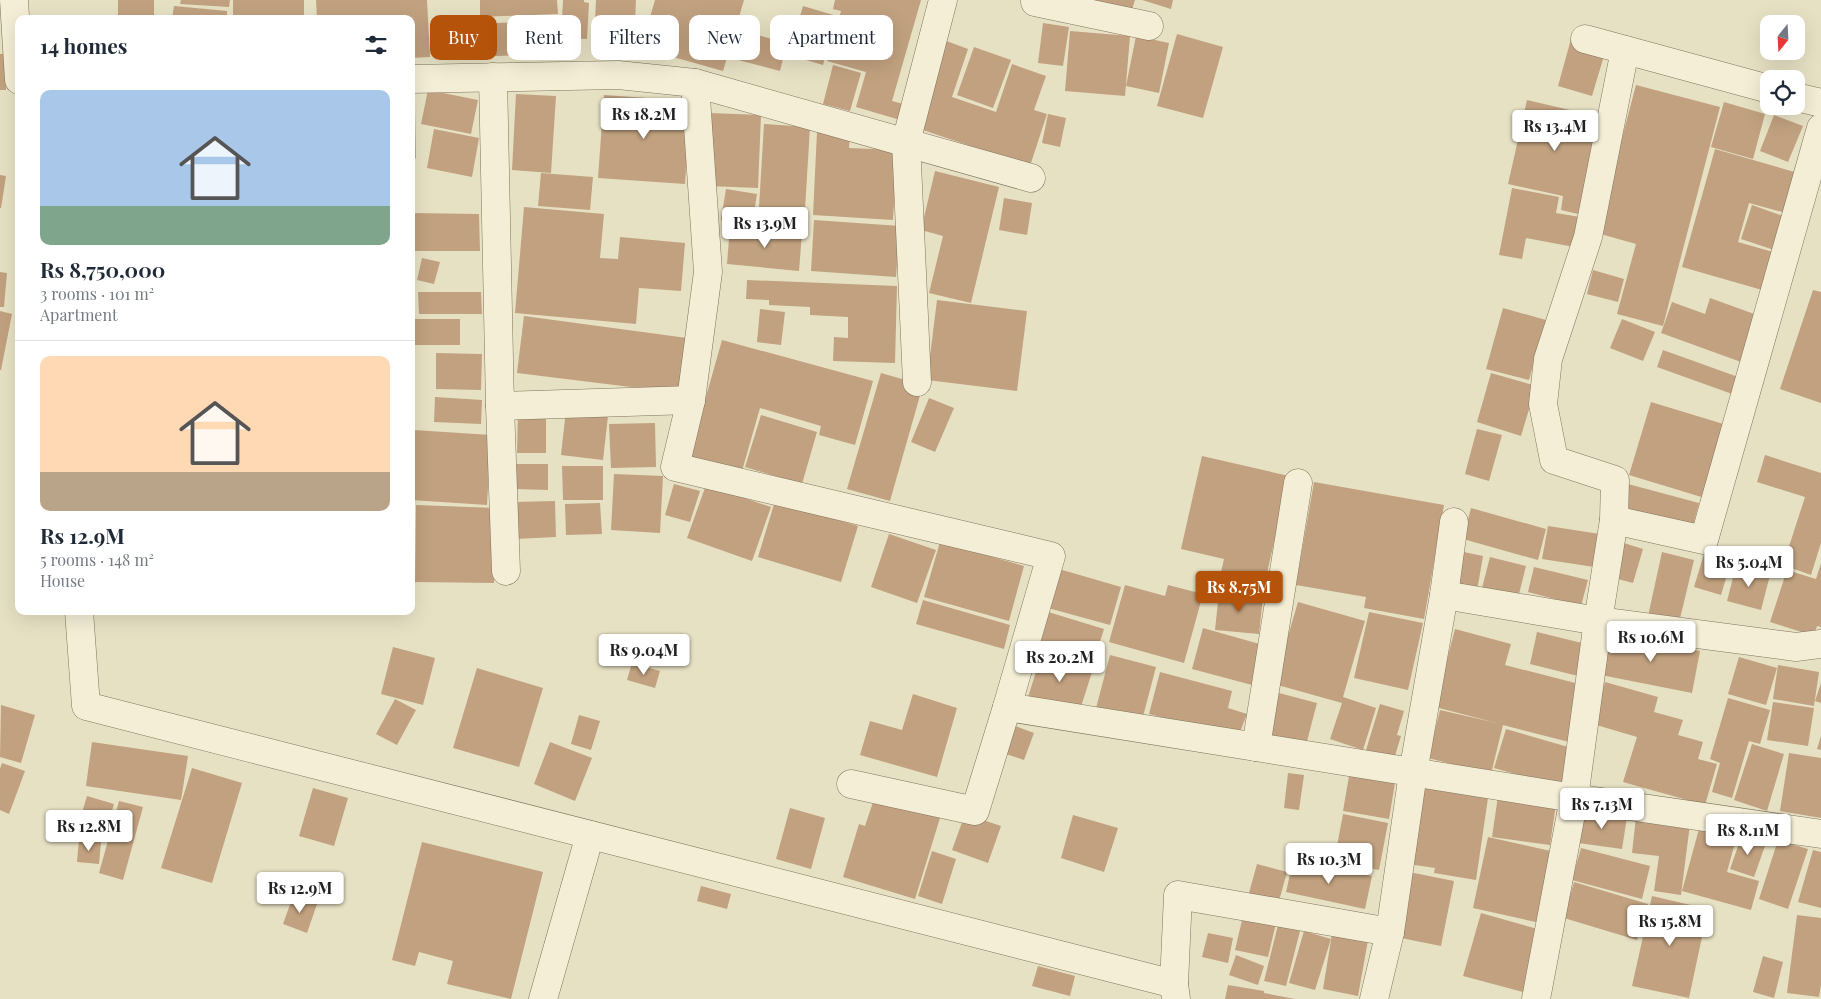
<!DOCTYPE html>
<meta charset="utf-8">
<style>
body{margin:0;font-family:"Playfair Display",serif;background:#f2f2f3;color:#1f2937;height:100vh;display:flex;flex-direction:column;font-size:19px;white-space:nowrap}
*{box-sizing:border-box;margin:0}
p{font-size:16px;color:#747a83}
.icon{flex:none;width:28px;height:28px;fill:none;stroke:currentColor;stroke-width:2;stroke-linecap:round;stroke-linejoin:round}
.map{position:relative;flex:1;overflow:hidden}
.details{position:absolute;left:15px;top:15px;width:400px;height:600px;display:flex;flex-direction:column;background:#fff;border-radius:10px;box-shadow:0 5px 20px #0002}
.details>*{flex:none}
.banner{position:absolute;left:430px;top:15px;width:475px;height:45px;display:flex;gap:10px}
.needle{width:32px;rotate:198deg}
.controls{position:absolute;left:1760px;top:15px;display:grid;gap:10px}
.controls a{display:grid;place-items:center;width:45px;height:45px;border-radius:10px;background:#fff;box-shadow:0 5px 20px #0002;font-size:25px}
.price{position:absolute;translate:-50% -42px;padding:0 11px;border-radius:5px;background:#fff;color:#222;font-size:16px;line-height:32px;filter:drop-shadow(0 1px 2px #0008)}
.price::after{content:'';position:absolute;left:50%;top:30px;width:15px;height:11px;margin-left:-8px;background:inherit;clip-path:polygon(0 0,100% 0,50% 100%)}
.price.on{background:#b45309;color:#fff}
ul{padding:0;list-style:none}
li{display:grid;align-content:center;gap:10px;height:265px;padding:0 25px}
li+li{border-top:1px solid #e0e1e3}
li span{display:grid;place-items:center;height:155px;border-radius:10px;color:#555}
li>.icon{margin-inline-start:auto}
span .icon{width:90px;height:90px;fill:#fffc;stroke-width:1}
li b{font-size:21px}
h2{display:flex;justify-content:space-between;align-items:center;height:60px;padding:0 25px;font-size:21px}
.pill{padding:0 18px;border-radius:10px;background:#fff;box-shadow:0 5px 20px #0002;font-size:18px;line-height:45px}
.pill.on{background:#b45309;color:#fff}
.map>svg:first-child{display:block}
.building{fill:#c1a17f}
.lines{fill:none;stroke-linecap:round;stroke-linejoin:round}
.street-casing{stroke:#80735d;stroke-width:29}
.street{stroke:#f4eed6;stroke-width:28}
</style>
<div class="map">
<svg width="1821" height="999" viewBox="0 0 1821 999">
<rect width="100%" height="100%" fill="#e7e1c4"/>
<!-- building -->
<g class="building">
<rect x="118" y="0" width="36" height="19"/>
<path d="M181 0H230L229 7 180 4Z"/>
<path d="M233 0H304V19L233 18Z"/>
<path d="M316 0H427L430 57 411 58V19H317Z"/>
<path d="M480 0H557L558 14 480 17Z"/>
<path d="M563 0H584V2L589 3 587 39 561 38Z"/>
<path d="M596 0H636L634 42 594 40Z"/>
<path d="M655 0H744L723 71 641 48Z"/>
<path d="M835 0H921L892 101 911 106 907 122 856 107 866 72 827 61 841 11 833 9Z"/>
<path d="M1075 0H1135L1130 16Z"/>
<path d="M1142 0H1173L1171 9Z"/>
<path d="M174 6 227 11V19H172Z"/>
<path d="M803 6 837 16 823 65 789 55Z"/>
<path d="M555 21 556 54 471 57 470 24Z"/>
<path d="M1043 23 1069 27 1063 66 1038 63Z"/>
<path d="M742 31 787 43 780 71 734 59Z"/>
<path d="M1070 31 1130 36 1125 96 1065 91Z"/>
<path d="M1177 34 1223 47 1203 118 1157 106Z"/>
<path d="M1136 36 1169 43 1159 93 1126 86Z"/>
<path d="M941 39 968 49 952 97 996 112 1012 64 1046 76 1034 110 1047 114 1030 166 911 126Z"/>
<path d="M1571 39 1606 49 1592 96 1558 86Z"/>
<path d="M974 47 1011 60 993 108 957 95Z"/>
<path d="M0 54H7L6 90H0Z"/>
<path d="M833 65 861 73 850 111 823 104Z"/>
<path d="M1636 85 1720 107 1663 326 1617 314 1636 244 1597 233Z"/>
<path d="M428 90 478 100 471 134 421 124Z"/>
<path d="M516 94 556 96 551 173 512 170Z"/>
<path d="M604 95 690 101 685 184 598 178Z"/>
<path d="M1527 100 1600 117 1578 214 1561 210 1563 196 1508 184Z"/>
<path d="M1724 102 1765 114 1753 159 1711 147Z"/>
<path d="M411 108H415L416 158H411Z"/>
<path d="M710 113 761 115 758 188 708 186Z"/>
<path d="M1048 114 1066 118 1060 147 1042 143Z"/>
<path d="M1774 115 1803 126 1788 162 1760 151Z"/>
<path d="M764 124 810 127 804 226 758 224Z"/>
<path d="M434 129 479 138 472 177 427 168Z"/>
<path d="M817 132 850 134 849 148 897 150 893 220 813 215Z"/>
<path d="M1715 149 1798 173 1786 213 1749 203 1738 242 1773 252 1762 290 1682 267Z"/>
<path d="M935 171 999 187 971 303 929 293 943 236 921 230Z"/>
<path d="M541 173 593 177 590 210 538 206Z"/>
<path d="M0 175 6 176 1 208H0Z"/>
<path d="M1512 188 1559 197 1556 213 1580 217 1574 247 1526 238 1522 259 1499 255Z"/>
<path d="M726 189 757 194 752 225 721 220Z"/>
<path d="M1004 198 1032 203 1027 235 999 230Z"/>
<path d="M1752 205 1786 217 1774 250 1741 239Z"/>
<path d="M524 207 604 214 600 258 618 259 620 237 685 243 681 291 639 288 636 324 515 313Z"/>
<path d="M411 213 479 214 480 251H411Z"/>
<path d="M814 220 900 226 896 277 811 271Z"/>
<path d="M730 227 802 233 799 271 727 264Z"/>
<path d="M422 258 440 262 434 284 417 280Z"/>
<path d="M1593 270 1624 279 1618 302 1587 294Z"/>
<path d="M0 272 7 273 4 307H0Z"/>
<path d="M747 280 897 286 895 363 833 361 834 337 848 338V317L810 315V307L769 305V300L746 299Z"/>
<path d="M1813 290 1821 292V403L1780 389Z"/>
<path d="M418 292H481L482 314H419Z"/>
<path d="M1710 298 1757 315 1741 362 1661 333 1672 302 1705 314Z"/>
<path d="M937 300 1027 311 1017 391 927 380Z"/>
<path d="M1503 308 1546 320 1529 380 1486 369Z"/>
<path d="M760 309 785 312 781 345 757 342Z"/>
<path d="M0 311 12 314 1 370H0Z"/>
<path d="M524 316 687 338 680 393 517 373Z"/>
<rect x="411" y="319" width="49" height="26"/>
<path d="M1622 319 1655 332 1643 361 1610 348Z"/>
<path d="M722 340 873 381 855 445 819 435 821 426 760 408 742 471 689 457Z"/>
<path d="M1663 350 1741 378 1735 395 1657 367Z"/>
<path d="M436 353 482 354 481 390 436 389Z"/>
<path d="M881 373 923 385 890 501 847 489Z"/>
<path d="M1491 373 1536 386 1521 436 1477 422Z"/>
<path d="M435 397 482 400 481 424 434 422Z"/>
<path d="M929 398 954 408 935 452 911 442Z"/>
<path d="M1651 402 1730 426 1708 499 1629 475Z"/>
<path d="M566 410 608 416 603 460 561 455Z"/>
<path d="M518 412H546V453H517Z"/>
<path d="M761 415 817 432 802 484 745 467Z"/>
<path d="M655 423 656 467 611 468 609 424Z"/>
<path d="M1477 429 1502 435 1489 481 1465 474Z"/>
<path d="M414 430 491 435 487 505 411 500Z"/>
<path d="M1765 455 1821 473V543L1811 575 1783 565 1805 497 1757 482Z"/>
<path d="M1202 456 1289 476 1262 595 1218 585 1224 559 1181 549Z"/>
<path d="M515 464H548V490L515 489Z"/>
<path d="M562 466H603V500H563Z"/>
<path d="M614 474 663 476 660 533 611 530Z"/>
<path d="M1314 482 1444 505 1424 619 1364 608 1366 597 1296 585Z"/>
<path d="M674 484 700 491 690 522 665 515Z"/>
<path d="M1628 484 1699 503 1691 533 1620 514Z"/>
<path d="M706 485 771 507 752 561 687 538Z"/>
<path d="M555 501 556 537 515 539 514 502Z"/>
<path d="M775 501 858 526 841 582 758 557Z"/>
<path d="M600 503 602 534 566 535 565 504Z"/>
<path d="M416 505 496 508 494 583 415 582Z"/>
<path d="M1471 508 1546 529 1538 560 1463 539Z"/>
<path d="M1548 526 1600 534 1594 567 1542 559Z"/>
<path d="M889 534 936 550 917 603 871 587Z"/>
<path d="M940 542 1024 566 1009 621 924 597Z"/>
<path d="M1624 543 1643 549 1633 583 1614 578Z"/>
<path d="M1459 551 1483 556 1477 591 1453 586Z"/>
<path d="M1662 552 1694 560 1679 623 1648 616Z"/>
<path d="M1704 554 1731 562 1721 595 1694 587Z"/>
<path d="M1490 557 1526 566 1518 598 1482 588Z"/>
<path d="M1821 563V627L1817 626 1814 636 1770 622 1787 570 1816 579Z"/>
<path d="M1736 566 1770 575 1761 610 1727 601Z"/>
<path d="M1534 567 1588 580 1581 606 1528 592Z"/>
<path d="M1059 569 1121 587 1110 625 1048 608Z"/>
<path d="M1125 585 1165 596 1168 585 1203 594 1184 663 1109 642Z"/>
<path d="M1219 592 1263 597 1259 634 1215 630Z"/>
<path d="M923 600 1010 625 1004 649 916 624Z"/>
<path d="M1298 602 1365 621 1343 697 1376 708 1363 750 1330 739 1342 703 1274 684Z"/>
<path d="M1045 611 1104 629 1094 660 1035 642Z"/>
<path d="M1369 612 1423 623 1408 690 1354 678Z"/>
<path d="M1203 628 1263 645 1252 685 1192 669Z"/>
<path d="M1455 629 1511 644 1505 665 1583 685 1569 742 1503 725 1491 774 1428 758 1440 710 1497 723 1435 707Z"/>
<path d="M1537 632 1586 644 1578 676 1530 664Z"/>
<path d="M1610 633 1700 651 1692 693 1601 675Z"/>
<path d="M393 647 435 658 423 705 381 694Z"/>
<path d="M1042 653 1093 669 1079 713 1028 697Z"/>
<path d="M1110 655 1156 667 1141 724 1095 712Z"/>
<path d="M1739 657 1777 668 1766 705 1728 694Z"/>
<path d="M632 663 660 671 655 688 627 680Z"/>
<path d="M1778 665 1819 672 1814 706 1773 699Z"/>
<path d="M477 668 543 688 519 767 453 748Z"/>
<path d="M1160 672 1232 691 1228 708 1247 714 1238 737 1149 714Z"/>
<path d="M1605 682 1658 697 1654 712 1683 720 1678 735 1703 742 1698 759 1717 764 1705 805 1623 782 1637 737 1593 724Z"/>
<path d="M1821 683V703L1815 701Z"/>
<path d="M1279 693 1317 703 1306 745 1267 735Z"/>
<path d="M913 694 957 708 937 777 860 755 870 721 902 730Z"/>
<path d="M1728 698 1770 710 1760 744 1749 741 1732 798 1712 792 1720 763 1710 759Z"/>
<path d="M395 699 416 710 397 745 376 734Z"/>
<path d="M1773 702 1814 708 1808 746 1767 740Z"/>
<path d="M1380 704 1404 711 1397 735 1401 736 1394 759 1366 750Z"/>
<path d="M1 705 35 715 21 763 0 757Z"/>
<path d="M579 715 600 721 591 750 571 744Z"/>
<path d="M1010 724 1034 733 1024 760 1000 752Z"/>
<path d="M1506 729 1575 749 1565 788 1494 768Z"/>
<path d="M1821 736V750L1817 749Z"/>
<path d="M92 742 188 756 181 800 86 786Z"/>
<path d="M550 742 592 758 575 801 534 784Z"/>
<path d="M1752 744 1784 754 1767 811 1734 800Z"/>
<path d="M1789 753 1821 758V818L1780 811Z"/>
<path d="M2 763 25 771 9 814 0 810V769Z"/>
<path d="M192 768 242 783 212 883 161 868Z"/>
<path d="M1288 773 1304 775 1299 810 1284 808Z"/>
<path d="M1349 776 1395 783 1389 819 1343 811Z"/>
<path d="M1420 787 1488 798 1476 880 1434 873 1435 868 1408 864Z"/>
<path d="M313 788 348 798 334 846 299 836Z"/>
<path d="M87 796 114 804 103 841 76 833Z"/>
<path d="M1498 796 1556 804 1550 845 1492 837Z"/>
<path d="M874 799 940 818 915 899 843 877 859 824 865 826Z"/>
<path d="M119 801 143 807 123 880 99 873Z"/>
<path d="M790 808 825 818 811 869 776 859Z"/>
<path d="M1583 811 1627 817 1622 849 1578 843Z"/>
<path d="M965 814 1001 826 988 863 952 850Z"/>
<path d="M1343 814 1388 823 1379 870 1334 862Z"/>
<path d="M1073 815 1118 828 1104 872 1061 858Z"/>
<path d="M1636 817 1690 824 1681 895 1654 891 1659 856 1632 853Z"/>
<path d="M1699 829 1736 839 1727 872 1759 881 1751 910 1682 891Z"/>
<path d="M1742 835 1766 843 1754 877 1730 869Z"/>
<path d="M1488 837 1555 852 1540 923 1473 908Z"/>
<path d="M79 839 101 842 99 864 77 862Z"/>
<path d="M1778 840 1808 849 1788 909 1759 899Z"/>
<path d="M422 842 543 872 511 999 447 984 453 961 419 952 415 966 392 960Z"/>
<path d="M1581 848 1650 866 1642 899 1572 880Z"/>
<path d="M1813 850 1821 852V908L1798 902Z"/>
<path d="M932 851 956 859 942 904 918 896Z"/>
<path d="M1293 861 1372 876 1365 909 1286 892Z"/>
<path d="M1257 864 1287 872 1279 901 1249 893Z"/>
<path d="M1409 872 1454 881 1441 946 1396 937Z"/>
<path d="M1574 882 1648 904 1637 940 1564 918Z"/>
<path d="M701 886 731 894 727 909 697 901Z"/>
<path d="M293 896 317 904 307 933 283 924Z"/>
<path d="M1652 896 1708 909 1689 998 1632 986Z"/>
<path d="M1481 913 1541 930 1523 992 1463 976Z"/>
<path d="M1797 915 1821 918V985L1819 997 1787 993Z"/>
<path d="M1243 916 1276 923 1268 957 1235 950Z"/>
<path d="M1278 925 1300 931 1286 986 1264 981Z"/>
<path d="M1304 931 1331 939 1315 990 1289 983Z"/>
<path d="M1208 933 1233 938 1228 963 1202 957Z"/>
<path d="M1332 934 1368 940 1358 996 1323 989Z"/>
<path d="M1236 955 1264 966 1258 985 1229 975Z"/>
<path d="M1763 956 1783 962 1774 998 1753 992Z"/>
<path d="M1038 966 1075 976 1070 996 1032 986Z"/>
<path d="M1228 985 1264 991V993L1295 999H1225Z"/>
</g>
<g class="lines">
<defs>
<g id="street">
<path d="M14 0 19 80"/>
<path d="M1035 2 1149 26"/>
<path d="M1585 39 1769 89"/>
<path d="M493 77 500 406 691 400"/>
<path d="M411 79 618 75 695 83 708 272 691 400 675 467 1051 556 1007 707 1574 798 1598 621 1614 520 1704 540 1821 128"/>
<path d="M695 83 1031 178"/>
<path d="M1796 97 1821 103"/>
<path d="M917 382 906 142 943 0"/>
<path d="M500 406 506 571"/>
<path d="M1614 520 1615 480 1554 460 1543 404 1548 359 1588 237 1625 50"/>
<path d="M1444 595 1598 621 1796 647 1821 644"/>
<path d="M79 611 86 706 1174 984"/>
<path d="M1256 747 1298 483"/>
<path d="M851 784 975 811 1007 707"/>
<path d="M543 999 590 835"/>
<path d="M1176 999 1174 984 1178 895 1390 932"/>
<path d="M1374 999 1390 932 1413 773 1444 595 1454 522"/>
<path d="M1536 999 1574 798 1821 834"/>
</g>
</defs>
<!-- street casing -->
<use href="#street" class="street-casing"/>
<!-- street -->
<use href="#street" class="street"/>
</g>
</svg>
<div class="controls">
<a><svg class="needle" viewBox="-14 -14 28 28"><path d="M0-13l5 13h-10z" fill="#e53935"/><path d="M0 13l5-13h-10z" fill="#747a83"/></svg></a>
<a><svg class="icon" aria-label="locate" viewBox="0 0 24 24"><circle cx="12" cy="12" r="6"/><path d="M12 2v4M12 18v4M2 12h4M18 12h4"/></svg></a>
</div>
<b class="price" style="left:644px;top:140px">Rs 18.2M</b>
<b class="price" style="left:1555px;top:152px">Rs 13.4M</b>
<b class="price" style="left:765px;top:249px">Rs 13.9M</b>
<b class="price" style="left:1749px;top:588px">Rs 5.04M</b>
<b class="price on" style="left:1239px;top:613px">Rs 8.75M</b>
<b class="price" style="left:1651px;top:663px">Rs 10.6M</b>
<b class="price" style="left:644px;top:676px">Rs 9.04M</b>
<b class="price" style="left:1060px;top:683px">Rs 20.2M</b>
<b class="price" style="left:1602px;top:830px">Rs 7.13M</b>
<b class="price" style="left:89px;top:852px">Rs 12.8M</b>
<b class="price" style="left:1748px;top:856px">Rs 8.11M</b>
<b class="price" style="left:1329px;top:885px">Rs 10.3M</b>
<b class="price" style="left:300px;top:914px">Rs 12.9M</b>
<b class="price" style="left:1670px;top:947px">Rs 15.8M</b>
<div class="banner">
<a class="pill on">Buy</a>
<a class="pill">Rent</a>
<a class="pill">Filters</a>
<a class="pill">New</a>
<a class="pill">Apartment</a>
</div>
<section class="details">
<h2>14 homes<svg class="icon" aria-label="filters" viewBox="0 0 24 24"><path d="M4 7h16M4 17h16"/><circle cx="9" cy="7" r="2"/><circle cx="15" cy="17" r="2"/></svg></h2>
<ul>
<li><span style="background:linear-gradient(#a9c7e8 75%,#7fa58c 0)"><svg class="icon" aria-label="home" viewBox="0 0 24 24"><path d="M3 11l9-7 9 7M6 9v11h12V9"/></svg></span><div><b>Rs 8,750,000</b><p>3 rooms · 101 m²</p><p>Apartment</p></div></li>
<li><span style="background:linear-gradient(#ffd9b3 75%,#b9a48a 0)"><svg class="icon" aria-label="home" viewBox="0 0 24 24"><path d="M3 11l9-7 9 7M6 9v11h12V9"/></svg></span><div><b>Rs 12.9M</b><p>5 rooms · 148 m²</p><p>House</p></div></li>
</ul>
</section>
</div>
